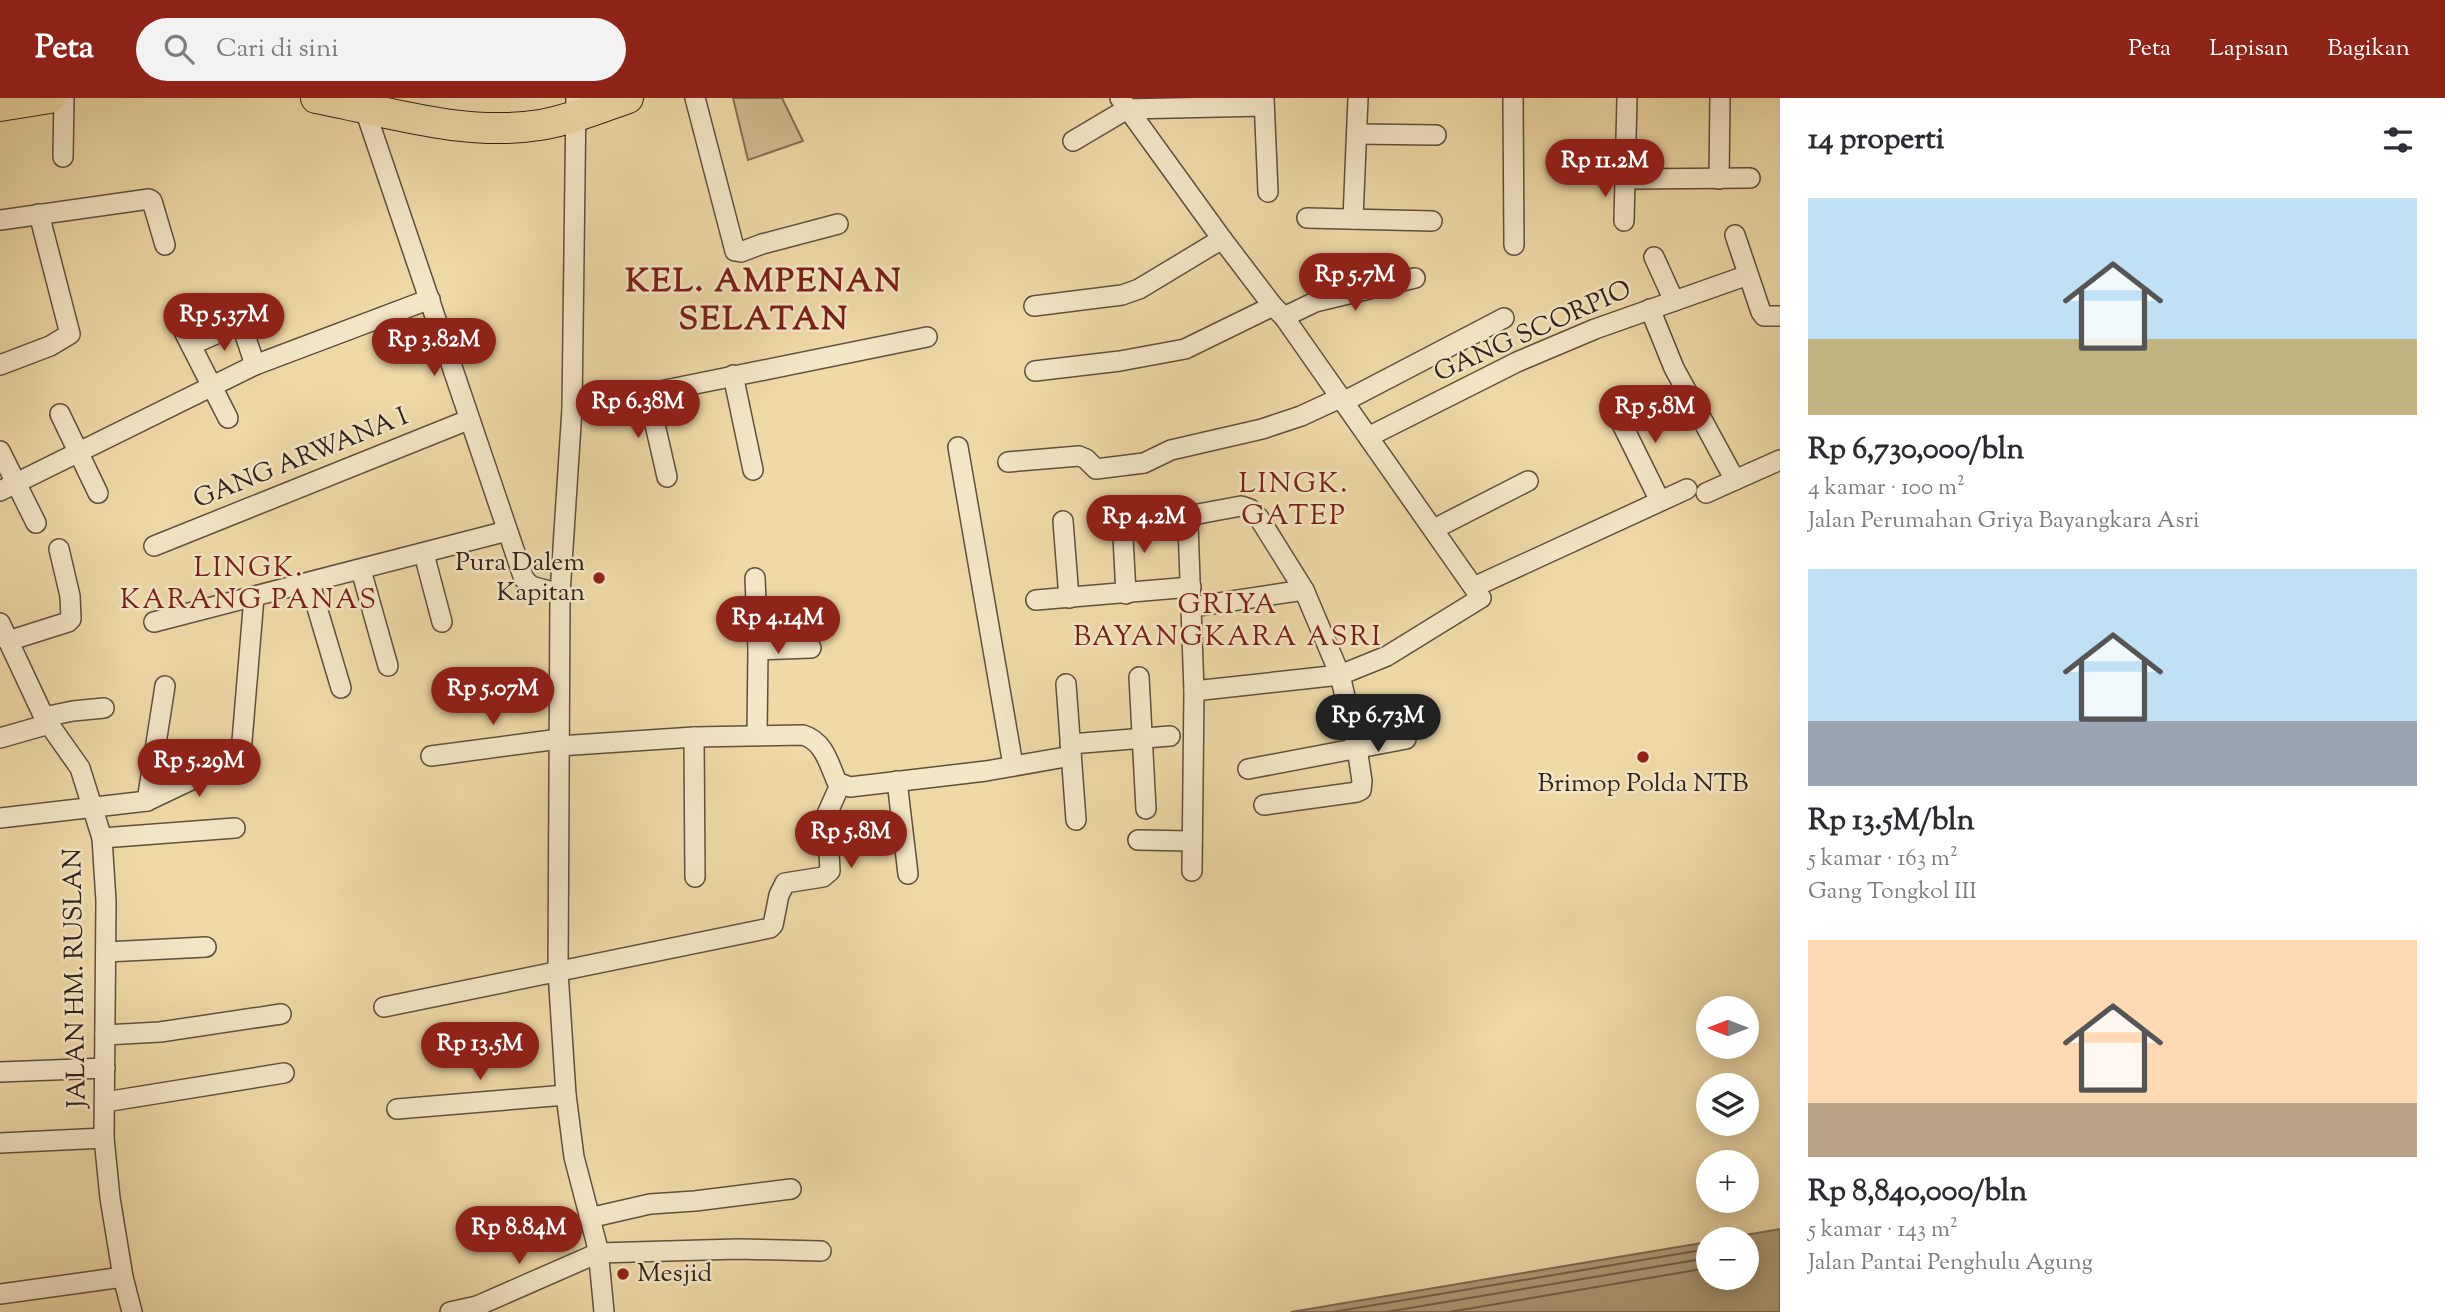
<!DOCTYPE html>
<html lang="id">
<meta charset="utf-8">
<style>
body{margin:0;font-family:"Sorts Mill Goudy",serif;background:#f2f2f3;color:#2b2b33;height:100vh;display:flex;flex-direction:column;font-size:26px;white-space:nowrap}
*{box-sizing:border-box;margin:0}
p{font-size:23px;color:#7c7c81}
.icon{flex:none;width:38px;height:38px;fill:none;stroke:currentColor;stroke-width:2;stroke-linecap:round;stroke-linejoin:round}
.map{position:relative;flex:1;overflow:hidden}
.panel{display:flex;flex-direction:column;background:#fff;width:665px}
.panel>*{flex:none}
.needle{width:46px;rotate:270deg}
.fabs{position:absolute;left:1696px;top:898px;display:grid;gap:14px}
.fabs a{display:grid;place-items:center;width:63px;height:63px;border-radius:50%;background:#fff;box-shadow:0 4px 18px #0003;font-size:35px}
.price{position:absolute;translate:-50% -60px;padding:0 16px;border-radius:24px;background:#8f2418;color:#fff;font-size:23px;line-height:46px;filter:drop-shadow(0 2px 4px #0008)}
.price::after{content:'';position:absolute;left:50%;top:42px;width:21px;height:16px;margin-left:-10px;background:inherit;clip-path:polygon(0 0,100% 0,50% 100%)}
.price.selected{background:#222;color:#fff}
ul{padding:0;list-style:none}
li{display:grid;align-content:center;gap:14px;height:371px;padding:0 28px}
li span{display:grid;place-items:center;height:217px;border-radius:0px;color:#555}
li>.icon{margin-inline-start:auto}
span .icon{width:126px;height:126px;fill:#fffc;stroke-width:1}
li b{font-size:30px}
h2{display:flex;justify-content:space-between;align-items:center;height:84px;padding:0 28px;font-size:30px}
header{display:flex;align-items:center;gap:42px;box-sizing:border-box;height:98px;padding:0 35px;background:#8f2418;color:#fff}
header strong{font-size:33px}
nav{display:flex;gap:38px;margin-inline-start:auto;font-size:24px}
.search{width:490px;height:63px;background:#f2f2f3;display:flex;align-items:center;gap:18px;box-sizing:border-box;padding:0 24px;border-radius:38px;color:#7c7c81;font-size:26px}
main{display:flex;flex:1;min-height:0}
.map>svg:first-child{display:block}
.green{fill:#ceba8f;stroke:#806e55;stroke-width:2}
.water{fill:#ae9b77;stroke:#7c6b52;stroke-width:2}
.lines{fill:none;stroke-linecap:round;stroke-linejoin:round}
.shore{stroke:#705f49;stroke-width:2}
.minor-casing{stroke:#60503e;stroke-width:22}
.highway-casing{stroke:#31231b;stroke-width:32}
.minor{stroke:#f4e6c6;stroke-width:19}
.highway{stroke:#eed9a7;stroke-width:30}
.poi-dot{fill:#8f2418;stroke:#f4e6c6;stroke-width:2.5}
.labels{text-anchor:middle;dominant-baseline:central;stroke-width:5;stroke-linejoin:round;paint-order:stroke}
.street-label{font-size:26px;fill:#31231b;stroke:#f4e6c6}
.poi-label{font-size:26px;fill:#31231b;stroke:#f4e6c6;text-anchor:end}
.neighbourhood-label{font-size:28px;letter-spacing:2px;fill:#7a1f14;stroke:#f4e6c6}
.district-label{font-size:33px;font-weight:bold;letter-spacing:2px;fill:#7a1f14;stroke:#f4e6c6}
</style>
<header>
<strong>Peta</strong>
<div class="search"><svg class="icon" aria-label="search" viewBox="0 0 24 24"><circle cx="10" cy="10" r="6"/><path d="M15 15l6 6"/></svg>Cari di sini</div>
<nav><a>Peta</a><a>Lapisan</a><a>Bagikan</a></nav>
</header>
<main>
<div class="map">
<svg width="1780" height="1214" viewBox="0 0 1780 1214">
<rect width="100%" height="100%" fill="#eed9a7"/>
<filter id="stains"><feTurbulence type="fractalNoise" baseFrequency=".00286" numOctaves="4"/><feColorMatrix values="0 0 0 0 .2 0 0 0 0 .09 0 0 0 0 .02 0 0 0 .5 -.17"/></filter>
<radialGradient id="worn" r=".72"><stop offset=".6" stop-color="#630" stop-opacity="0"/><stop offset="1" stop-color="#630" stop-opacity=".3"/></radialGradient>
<!-- green -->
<path class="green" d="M733 0H782L803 43 748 62Z"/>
<!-- water -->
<path class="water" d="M1780 1131V1214H1291L1708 1144V1180H1746V1141H1723Z"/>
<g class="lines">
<!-- shore -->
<g class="shore">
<path d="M1333 1214 1708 1151"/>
<path d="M1386 1214 1708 1160"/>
<path d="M1449 1214 1708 1170"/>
</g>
<defs>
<g id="minor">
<path d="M576 0 572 311 560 496 558 874 566 997 574 1059 598 1151 604 1214"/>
<path d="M695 0 735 153 741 154 762 146 838 126"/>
<path d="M1120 0 1222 141 1273 208 1284 219 1481 500 1387 558 1340 577 1194 593"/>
<path d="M1264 0 1268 94"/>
<path d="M1513 0 1514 147"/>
<path d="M362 3 524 481 531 488 560 496"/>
<path d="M1357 36 1436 37"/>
<path d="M1073 43 1127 11 1264 8"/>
<path d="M63 59 64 0"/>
<path d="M1626 81 1750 80"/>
<path d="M1719 81 1720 0"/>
<path d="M1307 120 1432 123"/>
<path d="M1353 121 1358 0"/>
<path d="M0 122 149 101 152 103 165 147"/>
<path d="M1624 123 1627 0"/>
<path d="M1735 137 1761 214 1764 218H1780"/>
<path d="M1654 159 1674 203"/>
<path d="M1034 208 1122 197 1139 191 1222 141"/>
<path d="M1650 211 1674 270 1735 382 1780 362"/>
<path d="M175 216 228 320"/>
<path d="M1284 219 1315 204 1415 180"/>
<path d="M191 247 241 225 255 267"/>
<path d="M0 267 50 248 70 236 39 116"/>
<path d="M1035 273 1120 263 1185 251 1273 208"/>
<path d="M733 277 753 372"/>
<path d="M648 296 667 379"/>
<path d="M1343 304 1504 220"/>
<path d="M1614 310 1660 403"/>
<path d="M572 311 927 239"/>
<path d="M60 316 98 395"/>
<path d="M1370 338 1517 264 1595 231 1748 177"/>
<path d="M958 349 1013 667"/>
<path d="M0 353 36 425"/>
<path d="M1008 364 1079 358 1086 361 1096 371 1144 365 1171 352 1262 331 1301 318 1340 300"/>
<path d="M0 393 255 267 430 201"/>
<path d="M1706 395 1735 382"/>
<path d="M1122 420 1126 496"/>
<path d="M1063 423 1069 500"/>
<path d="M1434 431 1528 383"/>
<path d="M154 448 468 322"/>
<path d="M424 456 442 524"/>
<path d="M361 472 388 568"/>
<path d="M755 480 758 552 757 637"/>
<path d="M310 486 341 590"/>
<path d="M1474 489 1687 391"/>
<path d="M1036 502 1191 489"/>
<path d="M1192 509 1304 492"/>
<path d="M154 524 507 433"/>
<path d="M0 525 44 619 80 670 102 740 106 803 104 1040 110 1100 123 1179 132 1214"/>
<path d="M8 543 68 524 71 521 70 498 59 451"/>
<path d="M758 552 811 550"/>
<path d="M1139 579 1146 711"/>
<path d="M1066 586 1076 722"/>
<path d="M44 619 73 613 104 610"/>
<path d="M694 639 695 779"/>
<path d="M0 640 49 626"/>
<path d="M1070 646 1170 638"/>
<path d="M559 648 694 639 803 637C824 643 829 666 837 684L850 689 986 673 1071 658"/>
<path d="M431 658 559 641"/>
<path d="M1248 671 1406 641"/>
<path d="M897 683 908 776"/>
<path d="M147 703 165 588"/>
<path d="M0 720 147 703 206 675 241 655 254 499"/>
<path d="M102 740 235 730"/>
<path d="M1138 742 1192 743"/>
<path d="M1192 773 1194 593 1188 426 1194 417 1198 416 1241 408 1250 411 1259 420 1304 492 1340 577 1357 650 1362 683 1361 692 1357 694 1264 707"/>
<path d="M106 854 206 849"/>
<path d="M384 909 770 830 773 827 779 797 785 785 823 779 830 773 827 716 840 687"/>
<path d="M105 937 160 934 281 916"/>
<path d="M0 974 105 970"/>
<path d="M105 1004 284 975"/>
<path d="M397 1011 566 997"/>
<path d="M0 1045 104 1040"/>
<path d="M589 1120 650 1106 695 1103 791 1091"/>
<path d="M0 1196 123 1179"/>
<path d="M450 1214 477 1208 598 1155 738 1151 821 1153"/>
</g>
<g id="highway">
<path d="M316 0C390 14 464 39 540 27 570 22 599 10 628 0"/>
<path d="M0 8 50 0"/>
</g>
</defs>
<!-- minor casing -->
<use href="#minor" class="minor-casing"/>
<!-- highway casing -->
<use href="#highway" class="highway-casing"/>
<!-- minor -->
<use href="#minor" class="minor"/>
<!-- highway -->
<use href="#highway" class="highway"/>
</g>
<!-- markers -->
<g class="poi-dot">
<circle cx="599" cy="480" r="7"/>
<circle cx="1643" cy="659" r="7"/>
<circle cx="623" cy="1176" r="7"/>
</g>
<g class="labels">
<!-- street labels -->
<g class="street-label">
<text transform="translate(1533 234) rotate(-24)">GANG SCORPIO</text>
<text transform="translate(301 361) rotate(-22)">GANG ARWANA I</text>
<text transform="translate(76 880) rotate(-91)">JALAN HM. RUSLAN</text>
</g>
<!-- poi labels -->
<g class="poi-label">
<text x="585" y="465">Pura Dalem<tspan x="585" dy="30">Kapitan</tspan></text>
<text x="1643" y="686" text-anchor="middle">Brimop Polda NTB</text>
<text x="637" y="1176" text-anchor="start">Mesjid</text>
</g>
<!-- neighbourhood labels -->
<g class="neighbourhood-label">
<text x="1294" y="387">LINGK.<tspan x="1294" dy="32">GATEP</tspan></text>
<text x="249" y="471">LINGK.<tspan x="249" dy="32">KARANG PANAS</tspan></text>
<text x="1228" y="508">GRIYA<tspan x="1228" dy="32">BAYANGKARA ASRI</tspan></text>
</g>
<!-- district labels -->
<g class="district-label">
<text x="764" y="185">KEL. AMPENAN<tspan x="764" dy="38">SELATAN</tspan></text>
</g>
</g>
<rect width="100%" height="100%" filter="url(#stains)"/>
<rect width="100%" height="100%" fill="url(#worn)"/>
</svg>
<div class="fabs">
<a><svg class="needle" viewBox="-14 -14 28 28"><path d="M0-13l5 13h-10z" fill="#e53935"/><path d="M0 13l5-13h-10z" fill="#7c7c81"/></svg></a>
<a><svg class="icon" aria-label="layers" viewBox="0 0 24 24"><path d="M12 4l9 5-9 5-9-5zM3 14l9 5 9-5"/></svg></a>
<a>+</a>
<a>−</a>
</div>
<b class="price" style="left:1605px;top:101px">Rp 11.2M</b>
<b class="price" style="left:1355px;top:215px">Rp 5.7M</b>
<b class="price" style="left:224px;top:255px">Rp 5.37M</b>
<b class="price" style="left:434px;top:280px">Rp 3.82M</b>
<b class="price" style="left:638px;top:342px">Rp 6.38M</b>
<b class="price" style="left:1655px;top:347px">Rp 5.8M</b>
<b class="price" style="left:1144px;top:457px">Rp 4.2M</b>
<b class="price" style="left:778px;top:558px">Rp 4.14M</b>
<b class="price" style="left:493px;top:629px">Rp 5.07M</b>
<b class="price selected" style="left:1378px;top:656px">Rp 6.73M</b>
<b class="price" style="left:199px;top:701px">Rp 5.29M</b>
<b class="price" style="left:851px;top:772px">Rp 5.8M</b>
<b class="price" style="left:480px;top:984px">Rp 13.5M</b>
<b class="price" style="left:519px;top:1168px">Rp 8.84M</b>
</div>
<section class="panel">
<h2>14 properti<svg class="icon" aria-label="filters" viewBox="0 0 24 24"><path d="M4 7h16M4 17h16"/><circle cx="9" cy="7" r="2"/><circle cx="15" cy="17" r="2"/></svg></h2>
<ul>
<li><span style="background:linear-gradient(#bfe0f5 65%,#c2b280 0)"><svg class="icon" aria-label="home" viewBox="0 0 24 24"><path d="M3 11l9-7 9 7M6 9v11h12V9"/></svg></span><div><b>Rp 6,730,000/bln</b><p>4 kamar · 100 m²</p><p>Jalan Perumahan Griya Bayangkara Asri</p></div></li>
<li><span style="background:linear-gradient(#bfe0f5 70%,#9aa5b1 0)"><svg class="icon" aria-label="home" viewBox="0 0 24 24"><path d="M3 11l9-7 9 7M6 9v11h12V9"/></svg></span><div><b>Rp 13.5M/bln</b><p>5 kamar · 163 m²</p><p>Gang Tongkol III</p></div></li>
<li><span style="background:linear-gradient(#ffd9b3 75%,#b9a48a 0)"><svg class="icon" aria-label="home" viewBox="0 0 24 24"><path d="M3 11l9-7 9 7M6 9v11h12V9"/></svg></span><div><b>Rp 8,840,000/bln</b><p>5 kamar · 143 m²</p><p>Jalan Pantai Penghulu Agung</p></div></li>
</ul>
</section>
</main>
